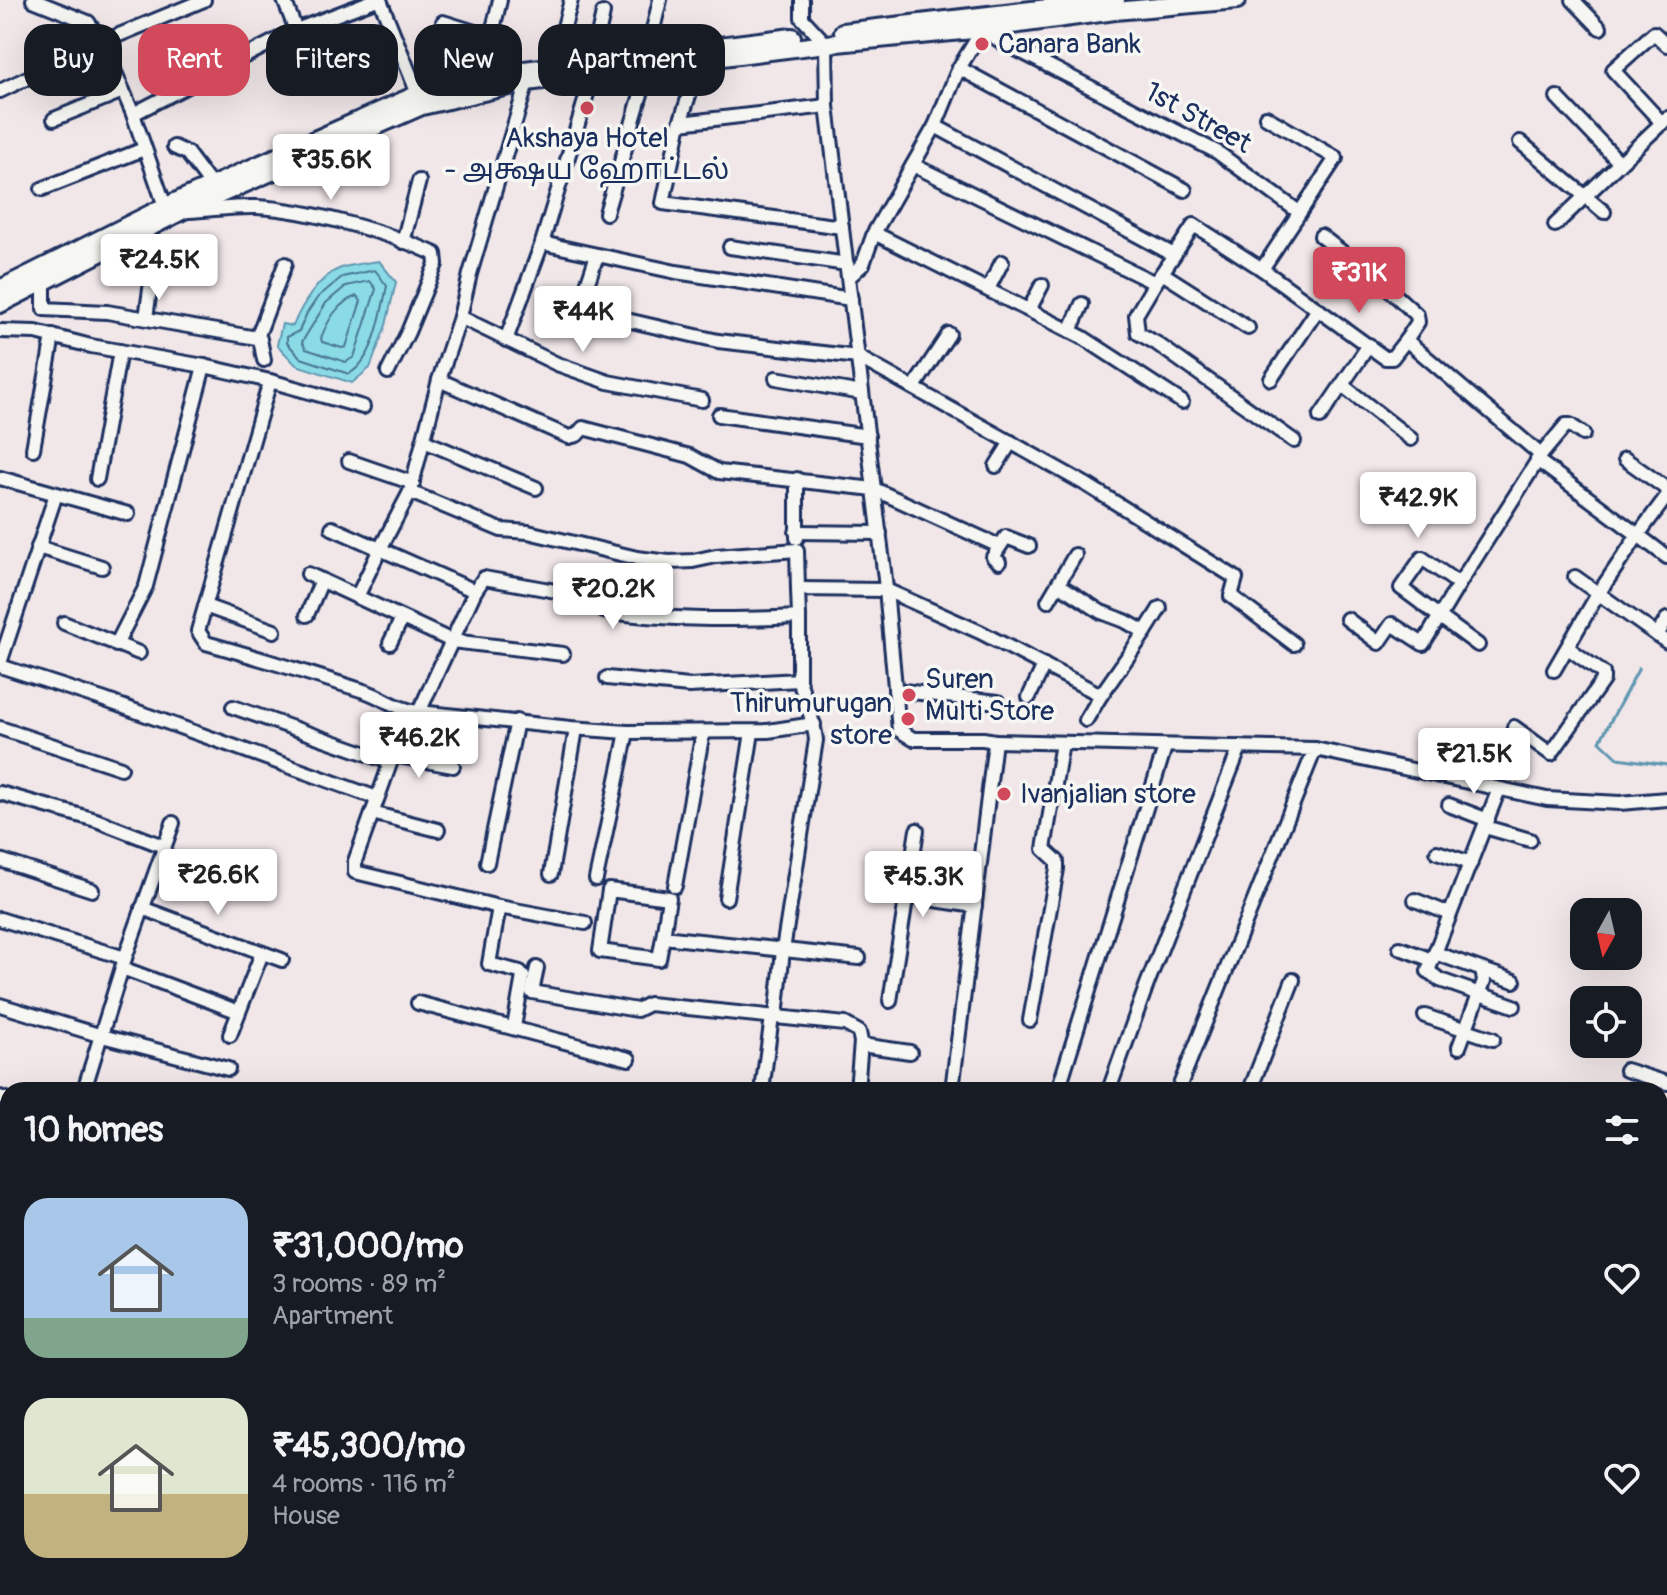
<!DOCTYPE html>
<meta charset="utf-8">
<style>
body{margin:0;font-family:Pangolin,"Noto Sans Tamil",sans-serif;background:#20242c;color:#f1f3f6;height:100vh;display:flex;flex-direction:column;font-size:30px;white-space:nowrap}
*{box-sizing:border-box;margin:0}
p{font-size:26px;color:#9ea1a6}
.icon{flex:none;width:44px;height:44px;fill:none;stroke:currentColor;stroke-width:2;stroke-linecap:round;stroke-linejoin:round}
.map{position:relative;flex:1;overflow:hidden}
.panel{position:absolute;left:0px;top:1082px;width:1668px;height:514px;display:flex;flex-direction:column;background:#171b24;border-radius:24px 24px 0 0;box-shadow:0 8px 32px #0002}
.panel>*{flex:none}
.top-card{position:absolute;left:24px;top:24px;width:800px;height:72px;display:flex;gap:16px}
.needle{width:52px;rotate:188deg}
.fabs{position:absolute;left:1570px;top:898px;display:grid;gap:16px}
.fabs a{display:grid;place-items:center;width:72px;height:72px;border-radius:16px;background:#171b24;box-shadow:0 8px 32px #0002;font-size:40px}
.price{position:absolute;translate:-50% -68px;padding:0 18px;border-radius:8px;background:#fff;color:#222;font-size:26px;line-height:52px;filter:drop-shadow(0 2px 4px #0008)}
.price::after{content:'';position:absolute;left:50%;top:48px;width:24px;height:18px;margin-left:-12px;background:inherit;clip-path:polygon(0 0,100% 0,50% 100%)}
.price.on{background:#d1495b;color:#fff}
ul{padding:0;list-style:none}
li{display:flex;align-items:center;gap:24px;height:200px;padding:0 24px}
li span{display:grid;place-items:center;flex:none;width:224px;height:160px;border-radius:24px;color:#555}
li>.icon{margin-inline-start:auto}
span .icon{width:96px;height:96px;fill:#fffc;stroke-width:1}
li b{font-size:34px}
h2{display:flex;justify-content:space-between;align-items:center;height:96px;padding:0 24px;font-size:34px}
.pill{padding:0 28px;border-radius:24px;background:#171b24;box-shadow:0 8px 32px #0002;font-size:28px;line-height:72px}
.pill.on{background:#d1495b;color:#fff}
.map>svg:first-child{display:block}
.water{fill:#8bdbe6;stroke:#5e96b0;stroke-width:2}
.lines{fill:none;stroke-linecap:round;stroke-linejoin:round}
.shore{stroke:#487494;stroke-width:2}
.stream{stroke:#5e96b0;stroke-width:3}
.minor-casing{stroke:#1b2f5e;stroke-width:18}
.major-casing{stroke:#1b2f5e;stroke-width:22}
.minor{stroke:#f6f6f2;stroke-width:12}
.major{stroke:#f6f6f2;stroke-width:16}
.poi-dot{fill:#d1495b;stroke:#f6f6f2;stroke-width:3}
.labels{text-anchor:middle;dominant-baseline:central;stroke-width:7;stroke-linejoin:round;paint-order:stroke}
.poi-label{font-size:28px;fill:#1b2f5e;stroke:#f6f6f2;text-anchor:start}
.street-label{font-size:28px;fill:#1b2f5e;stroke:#f6f6f2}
</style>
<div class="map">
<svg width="1667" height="1595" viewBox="0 0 1667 1595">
<rect width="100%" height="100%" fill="#f1e7e9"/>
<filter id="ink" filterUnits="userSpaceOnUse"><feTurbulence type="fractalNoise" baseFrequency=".0125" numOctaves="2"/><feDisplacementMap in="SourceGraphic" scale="16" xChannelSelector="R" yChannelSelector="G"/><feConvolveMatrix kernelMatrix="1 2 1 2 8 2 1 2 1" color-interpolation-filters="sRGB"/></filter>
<g filter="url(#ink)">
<!-- water -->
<path class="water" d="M379 261 396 282 386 325 370 368 352 383 296 365 277 345 282 324 293 326C301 306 319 276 341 268 353 264 367 263 379 261Z"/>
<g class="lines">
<!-- shore -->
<g class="shore">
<path d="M375 270 387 286C381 313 375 359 349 374L301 358 287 343V337L299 331 307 313 318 297 342 277Z"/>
<path d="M370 281 376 289 354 357 346 362 306 349 302 342 326 303 346 286Z"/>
<path d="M357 296 361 301 346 347 342 348 322 342 321 338C328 320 338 302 357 296Z"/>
</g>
<!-- stream -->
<path class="stream" d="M1639 668 1600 741 1618 758 1667 765"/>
<defs>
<g id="minor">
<path d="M33 0 88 22 102 42 133 114 168 215"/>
<path d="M284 0 296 30"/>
<path d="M380 0 420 99"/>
<path d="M802 0V18L826 44 827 106 885 579 899 730 913 739H983L995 741 952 1090"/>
<path d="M1573 0 1600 28"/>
<path d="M443 22 491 37"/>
<path d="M983 29 1000 41 1217 152 1299 212"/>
<path d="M647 55 660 0"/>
<path d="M592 62 603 13"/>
<path d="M700 62 680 123 663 203 842 227"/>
<path d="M554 66 571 0"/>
<path d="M959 68 1185 190"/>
<path d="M489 76 491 37 500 0"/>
<path d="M0 91 102 42 204 0"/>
<path d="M1557 97 1619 162"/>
<path d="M133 114 296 30 375 0"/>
<path d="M54 119 123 91"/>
<path d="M680 123 827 106"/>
<path d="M1662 123 1613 70 1654 33 1667 45"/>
<path d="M935 126 1174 255 1162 273 1248 328"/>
<path d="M1520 142 1604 212"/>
<path d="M174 147 187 153 211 185"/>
<path d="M913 165 1155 283 1162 273"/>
<path d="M42 189 144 149"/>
<path d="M189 211C211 210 235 206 257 207 309 210 388 232 435 254L436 264 408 332 388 372"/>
<path d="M606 213 649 67"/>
<path d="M1555 225 1667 118"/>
<path d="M874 233 1082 337 1182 402"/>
<path d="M1321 236 1382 283 1417 315 1418 322 1406 340"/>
<path d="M403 242 419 181"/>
<path d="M542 243 676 272 851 299"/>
<path d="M730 247 847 264"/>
<path d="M597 255 579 309 718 341 858 357 1087 485 1236 578 1231 596 1294 644"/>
<path d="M1174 255 1194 225 1262 269 1385 358H1392L1406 340 1541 455"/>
<path d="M1262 269 1336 158 1266 117"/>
<path d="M849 277 863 264 874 233 935 126 959 68 983 29 982 24"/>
<path d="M44 280V309L107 312 257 338 260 339 264 360"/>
<path d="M1155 283 1136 315 1138 333 1156 343 1294 441"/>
<path d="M988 289 1002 262"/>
<path d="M1029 310 1042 285"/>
<path d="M460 317 557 364 608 382 702 400"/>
<path d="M146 318 151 282"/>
<path d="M0 331 36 332 91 346 204 366 270 381 198 631 206 643C260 658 314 675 367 692 384 698 400 711 419 712L475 591 484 578 605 600 604 611C670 621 733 620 799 617L798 589 886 590 980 632 1101 695 1086 720"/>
<path d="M1070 331 1082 304"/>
<path d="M257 338 285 264"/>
<path d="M506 340 542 243 593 74"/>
<path d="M776 378 862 393"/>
<path d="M1271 379 1318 309"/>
<path d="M439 380 569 437 577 435 583 428 690 456 719 472 874 489 999 546"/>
<path d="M270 381 363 407"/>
<path d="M1342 385 1411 439"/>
<path d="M914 387 949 334"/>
<path d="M719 415 868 436"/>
<path d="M1320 417 1369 345"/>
<path d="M424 441 536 488"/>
<path d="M33 449 53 336"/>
<path d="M1625 459 1667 489"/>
<path d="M1537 460 1638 535 1598 594 1554 670"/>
<path d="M349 461 413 483"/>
<path d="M996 466 1011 442"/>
<path d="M0 478 128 514"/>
<path d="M97 479 120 351"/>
<path d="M797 479V538"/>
<path d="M410 492 501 530 528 532 637 558 669 562 693 561 716 556 797 550 798 589"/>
<path d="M1667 496 1638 535 1667 557"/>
<path d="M332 528 380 549 357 597"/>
<path d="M796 532 880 533"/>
<path d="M38 547 102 567"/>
<path d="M999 562 993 557 1006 537 1029 546"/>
<path d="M308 574 452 641 563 654"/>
<path d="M1575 577 1657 635"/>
<path d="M1058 584 1101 612 1125 621 1145 632 1101 695"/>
<path d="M475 591 380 549 410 492 439 380 460 317 470 274 527 82"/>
<path d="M1048 601 1075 555"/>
<path d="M205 606 274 631"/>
<path d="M307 615 322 580"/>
<path d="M1347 619 1379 643 1392 624 1423 644 1459 584"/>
<path d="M1667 619 1657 635 1667 642"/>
<path d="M64 623 139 653"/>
<path d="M1145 632 1160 608"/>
<path d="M390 643 402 618"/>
<path d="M116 645 146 586 204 366"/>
<path d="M1478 645 1401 588 1422 558 1459 584 1541 455 1566 425H1570L1583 434"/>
<path d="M0 663 56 494"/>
<path d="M0 666 102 699 377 798"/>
<path d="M607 678 689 686 799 680V617"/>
<path d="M895 690 998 702"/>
<path d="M1029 697 1044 665"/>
<path d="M233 707 390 762"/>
<path d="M409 711 355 861V872L499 907 585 923"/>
<path d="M419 712 571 728 627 732 768 731 814 724"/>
<path d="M1514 727 1551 754 1603 680V673L1568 648"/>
<path d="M0 728 121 768"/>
<path d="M995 741 1315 749 1178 1090"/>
<path d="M1315 749 1547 799 1620 803 1667 799"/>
<path d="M393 755 453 766"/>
<path d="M1499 789 1428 971 1440 980 1514 1006"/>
<path d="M0 793 96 820 163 846"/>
<path d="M1449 805 1488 820"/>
<path d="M372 813 438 830"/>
<path d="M1485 827 1530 840"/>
<path d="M1437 852 1471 863"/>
<path d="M0 860 92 890"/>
<path d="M487 863 517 721"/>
<path d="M551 874 576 729"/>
<path d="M596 879 627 732"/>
<path d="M675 886 703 732"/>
<path d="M908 896 975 906"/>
<path d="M726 898 752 732"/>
<path d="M1415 900 1450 914"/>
<path d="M499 907 489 964 520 972 523 976 514 1027"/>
<path d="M142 908 282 960"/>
<path d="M0 919 125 958 84 1090"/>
<path d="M663 937 659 959 600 951 609 890 669 898 663 937 859 958"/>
<path d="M1400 948 1432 960"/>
<path d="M1435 953 1514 981"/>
<path d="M125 958 173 823"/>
<path d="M122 968 239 1012"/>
<path d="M537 968 532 992 637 1010 649 1004 845 1024 859 1032 861 1042 857 1090"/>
<path d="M890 1001 917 830"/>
<path d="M418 1003 629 1059"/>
<path d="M0 1005 102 1036 228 1069"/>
<path d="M1425 1016 1493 1039"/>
<path d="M776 1017 783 950 816 740C814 720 805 700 799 680"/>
<path d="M1030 1020 1057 869V861L1044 849 1062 743"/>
<path d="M230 1035 262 953"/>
<path d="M861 1045 910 1052"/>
<path d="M1459 1047 1484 981 1482 970"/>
<path d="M1626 1070 1667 1083"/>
<path d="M763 1083 772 1017"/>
<path d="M1058 1090 1165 747"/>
<path d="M1109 1090 1146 987 1240 747"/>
<path d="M1250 1090 1293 980"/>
<path d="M0 1097 8 1100"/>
<path d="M0 1174 8 1176"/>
<path d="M1660 1254 1667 1231"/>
<path d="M0 1256 8 1259"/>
<path d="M0 1295 8 1296"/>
<path d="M0 1346 8 1348"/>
<path d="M1660 1351V1355"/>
<path d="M0 1383 5 1384"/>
<path d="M431 1588 447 1595"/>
<path d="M591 1588 607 1595"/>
<path d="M758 1588 771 1594"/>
<path d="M697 1595 700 1588"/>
<path d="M1493 1595 1496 1588"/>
</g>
<g id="major">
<path d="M843 32 1116 0"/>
<path d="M0 289 166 206 418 94 499 73 792 37"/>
<path d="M0 304 182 211 422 106 527 82 826 44 983 29 1115 11 1237 0"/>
</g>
</defs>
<!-- minor casing -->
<use href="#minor" class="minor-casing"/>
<!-- major casing -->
<use href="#major" class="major-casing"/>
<!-- minor -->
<use href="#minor" class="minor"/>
<!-- major -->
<use href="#major" class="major"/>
</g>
</g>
<!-- markers -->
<g class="poi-dot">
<circle cx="982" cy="44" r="8"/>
<circle cx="587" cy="108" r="8"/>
<circle cx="909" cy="695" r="8"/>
<circle cx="908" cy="719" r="8"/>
<circle cx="1004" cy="794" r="8"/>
</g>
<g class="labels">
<!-- poi labels -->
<g class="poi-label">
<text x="998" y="44">Canara Bank</text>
<text x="587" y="138" text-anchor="middle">Akshaya Hotel<tspan x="587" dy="32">- அக்ஷய ஹோட்டல்</tspan></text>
<text x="925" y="679">Suren<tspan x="925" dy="32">Multi Store</tspan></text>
<text x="892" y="703" text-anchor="end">Thirumurugan<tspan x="892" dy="32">store</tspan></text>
<text x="1020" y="794">Ivanjalian store</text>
</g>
<!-- street labels -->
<g class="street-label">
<text transform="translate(1198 118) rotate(29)">1st Street</text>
</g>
</g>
</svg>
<div class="fabs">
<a><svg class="needle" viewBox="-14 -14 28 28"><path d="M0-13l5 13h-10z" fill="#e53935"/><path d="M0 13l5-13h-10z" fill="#9ea1a6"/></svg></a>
<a><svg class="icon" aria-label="locate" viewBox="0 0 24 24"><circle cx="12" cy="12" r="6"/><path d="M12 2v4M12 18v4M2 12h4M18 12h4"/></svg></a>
</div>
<b class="price" style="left:331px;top:202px">₹35.6K</b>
<b class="price" style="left:159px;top:302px">₹24.5K</b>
<b class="price on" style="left:1359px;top:315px">₹31K</b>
<b class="price" style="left:583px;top:354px">₹44K</b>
<b class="price" style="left:1418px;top:540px">₹42.9K</b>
<b class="price" style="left:613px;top:631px">₹20.2K</b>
<b class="price" style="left:419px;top:780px">₹46.2K</b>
<b class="price" style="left:1474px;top:796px">₹21.5K</b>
<b class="price" style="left:218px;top:917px">₹26.6K</b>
<b class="price" style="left:923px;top:919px">₹45.3K</b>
<div class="top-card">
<a class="pill">Buy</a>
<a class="pill on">Rent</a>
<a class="pill">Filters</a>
<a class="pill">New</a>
<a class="pill">Apartment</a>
</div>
<section class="panel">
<h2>10 homes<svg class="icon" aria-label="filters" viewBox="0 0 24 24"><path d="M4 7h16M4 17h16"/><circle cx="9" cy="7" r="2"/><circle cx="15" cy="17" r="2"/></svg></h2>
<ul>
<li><span style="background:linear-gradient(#a9c7e8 75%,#7fa58c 0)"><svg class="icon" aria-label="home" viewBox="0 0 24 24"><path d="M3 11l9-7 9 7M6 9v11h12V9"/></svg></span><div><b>₹31,000/mo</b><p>3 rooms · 89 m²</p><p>Apartment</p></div><svg class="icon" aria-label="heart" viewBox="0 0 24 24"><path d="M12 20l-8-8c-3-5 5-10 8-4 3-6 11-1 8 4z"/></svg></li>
<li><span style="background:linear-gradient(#dfe7d0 60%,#c2b280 0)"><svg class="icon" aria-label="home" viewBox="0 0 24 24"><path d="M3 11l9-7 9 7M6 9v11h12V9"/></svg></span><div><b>₹45,300/mo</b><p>4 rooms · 116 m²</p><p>House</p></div><svg class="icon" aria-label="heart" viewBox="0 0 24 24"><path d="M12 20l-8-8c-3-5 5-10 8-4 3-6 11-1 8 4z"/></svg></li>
</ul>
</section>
</div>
